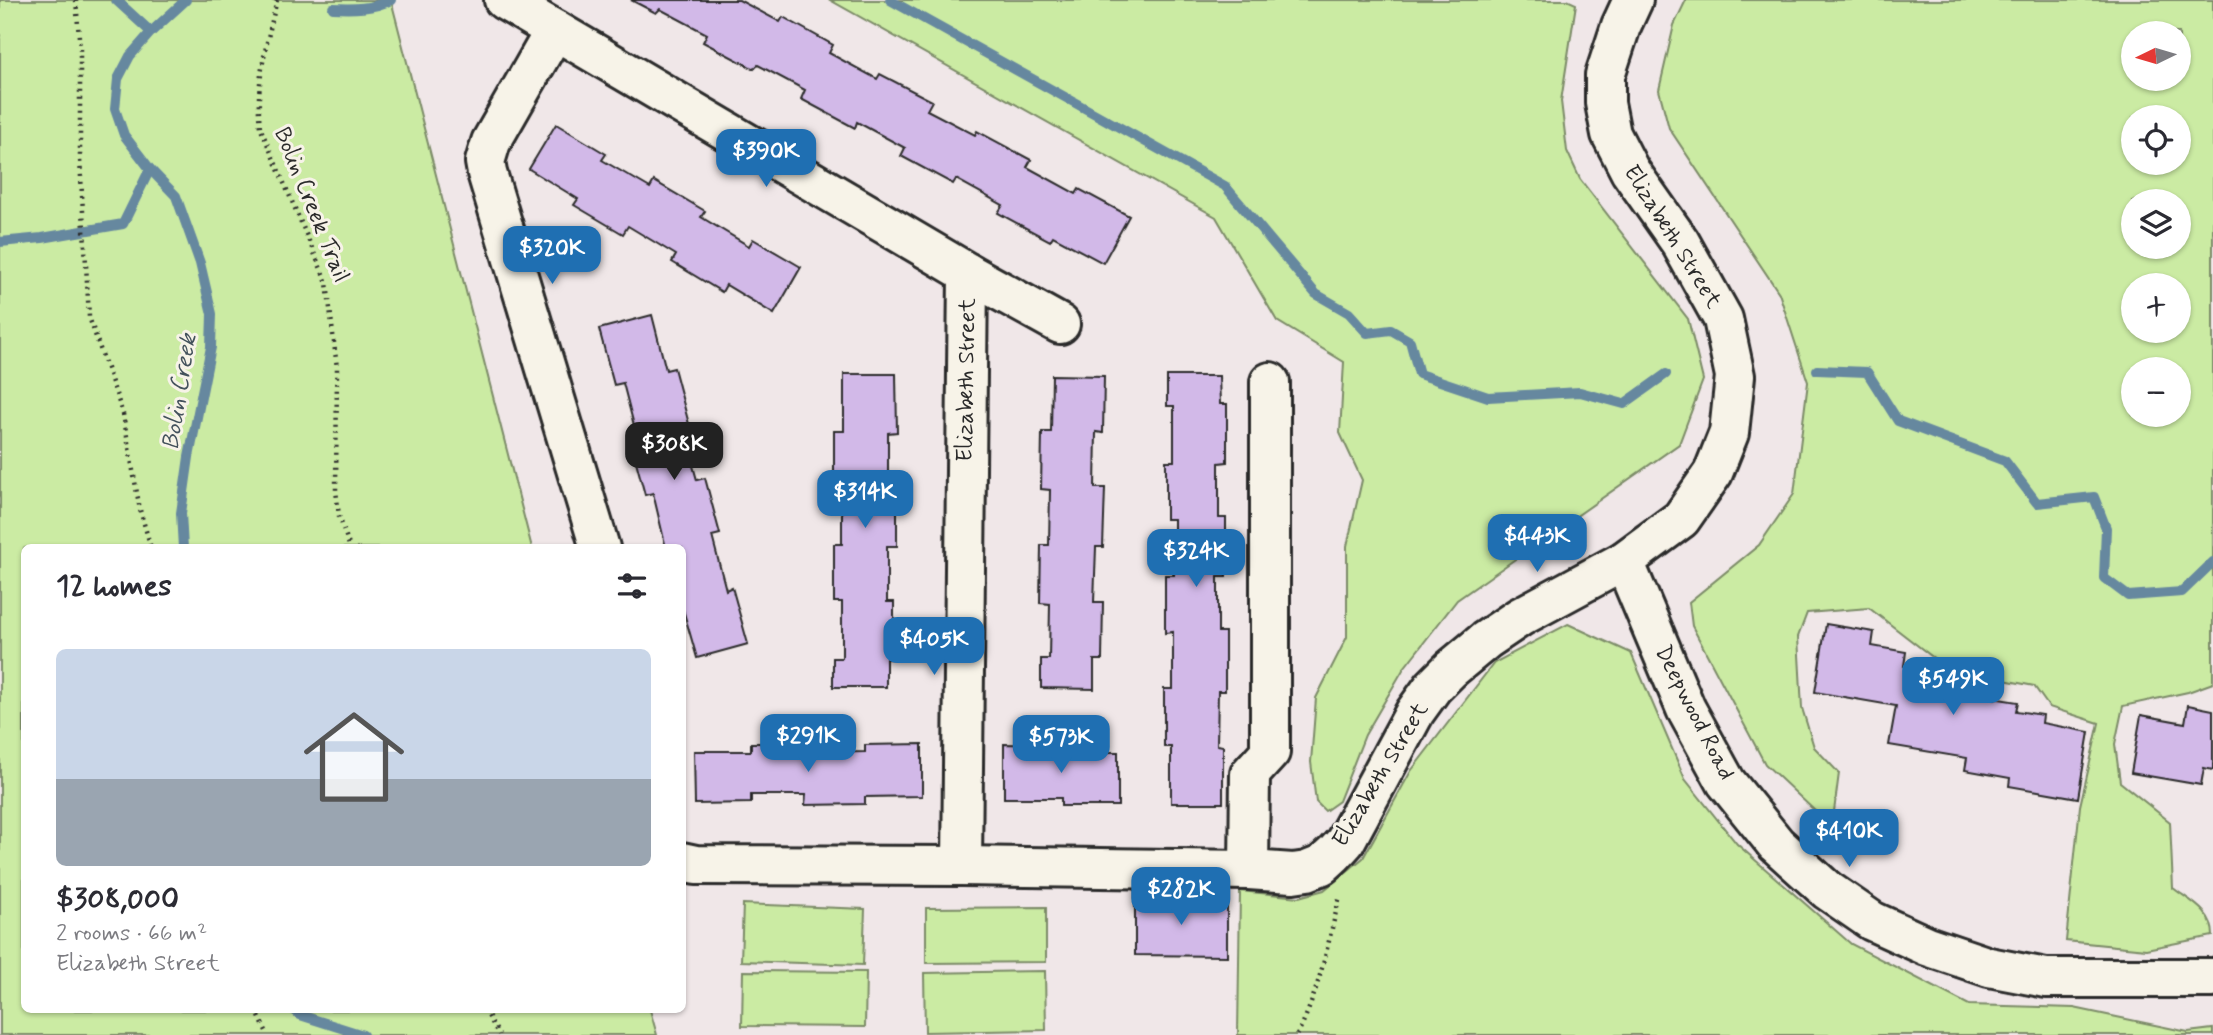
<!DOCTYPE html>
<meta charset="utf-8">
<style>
body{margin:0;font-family:Mynerve,sans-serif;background:#f7f7f7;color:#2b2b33;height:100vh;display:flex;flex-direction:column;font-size:26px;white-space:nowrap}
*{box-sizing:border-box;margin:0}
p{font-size:23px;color:#7c7c81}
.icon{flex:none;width:38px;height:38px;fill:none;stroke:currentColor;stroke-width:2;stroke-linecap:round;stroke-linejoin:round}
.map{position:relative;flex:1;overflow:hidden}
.panel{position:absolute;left:21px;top:544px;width:665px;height:469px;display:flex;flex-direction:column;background:#fff;border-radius:10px;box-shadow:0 2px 5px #0004}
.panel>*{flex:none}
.needle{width:46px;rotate:265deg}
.fabs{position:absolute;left:2121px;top:21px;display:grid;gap:14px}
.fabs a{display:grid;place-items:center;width:70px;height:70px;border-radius:50%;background:#fff;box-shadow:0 2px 5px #0004;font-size:35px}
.price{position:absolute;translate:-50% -60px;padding:0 16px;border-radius:14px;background:#1f6fb2;color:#fff;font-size:23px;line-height:46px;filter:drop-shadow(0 2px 4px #0008)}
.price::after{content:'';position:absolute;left:50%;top:42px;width:21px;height:16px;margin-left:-10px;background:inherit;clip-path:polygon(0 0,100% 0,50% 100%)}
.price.on{background:#222;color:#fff}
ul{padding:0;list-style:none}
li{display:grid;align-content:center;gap:14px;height:371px;padding:0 35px}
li+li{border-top:2px solid #e1e1e2}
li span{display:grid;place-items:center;height:217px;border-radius:10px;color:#555}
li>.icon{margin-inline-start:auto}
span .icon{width:126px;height:126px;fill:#fffc;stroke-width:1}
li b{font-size:30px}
h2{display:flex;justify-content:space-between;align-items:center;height:84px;padding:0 35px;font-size:30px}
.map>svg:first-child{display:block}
.green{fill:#cbeba3;stroke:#7b8b67;stroke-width:2;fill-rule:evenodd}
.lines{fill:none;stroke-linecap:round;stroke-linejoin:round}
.stream{stroke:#66889f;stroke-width:10}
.building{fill:#d2b9e8;stroke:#2b2b2b;stroke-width:2}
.minor-casing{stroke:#2b2b2b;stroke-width:44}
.path{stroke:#2b2b2b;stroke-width:4.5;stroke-dasharray:2 5;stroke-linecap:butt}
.minor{stroke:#f7f3e8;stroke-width:38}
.labels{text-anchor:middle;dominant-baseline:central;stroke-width:6;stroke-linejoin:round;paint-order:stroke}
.street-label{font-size:23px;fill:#2b2b2b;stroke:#f7f3e8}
.water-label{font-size:24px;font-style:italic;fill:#44525c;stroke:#f7f3e8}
</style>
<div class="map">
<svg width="2213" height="1035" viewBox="0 0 2213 1035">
<rect width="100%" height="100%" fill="#f0e7e8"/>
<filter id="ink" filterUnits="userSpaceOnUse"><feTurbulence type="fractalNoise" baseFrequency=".0143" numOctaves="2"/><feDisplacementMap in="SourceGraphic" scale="14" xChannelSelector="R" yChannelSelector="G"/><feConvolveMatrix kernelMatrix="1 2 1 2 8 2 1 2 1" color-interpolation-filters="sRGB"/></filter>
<g filter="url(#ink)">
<!-- green -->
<g class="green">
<path d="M0 0H391L532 548H24V1010H650L657 1035H0Z"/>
<path d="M830 0H1567L1576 4 1561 101 1567 151 1580 179 1688 319 1703 380 1679 444 1457 600 1404 668 1365 735 1339 801 1325 811 1316 802 1311 762 1316 698 1347 637V546L1362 480 1340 433 1344 362 1277 321 1216 217Z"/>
<path d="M1686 0H2213V683L2188 692 2123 706 2115 744 2120 782 2170 822 2173 888C2190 901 2213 911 2213 936L2146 949 2066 941 2080 806 2099 723 2049 707 2034 686 1948 669 1869 608 1807 613 1798 637 1802 708 1814 747 1839 773 1832 827 1765 764 1692 626 1689 602 1759 545 1794 494 1808 382 1779 293 1669 128 1659 90 1674 25ZM2133 33H2179V79H2133ZM2133 117H2179V163H2133ZM2133 201H2179V247H2133ZM2133 285H2179V331H2133ZM2133 369H2179V415H2133Z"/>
<path d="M1568 624 1631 653 1685 779 1737 844 1851 944 1969 1005 2074 1008 2188 1032 2213 1029V1035H1238L1240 891 1299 897 1324 890 1363 858 1411 771 1494 663Z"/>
<path d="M743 904 865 909 863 965 741 961Z"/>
<path d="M1046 907V962L926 963V908Z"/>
<path d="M743 971 866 972 865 1027 742 1026Z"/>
<path d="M1045 971 1046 1030 925 1032 924 973Z"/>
</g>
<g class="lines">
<!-- stream -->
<g class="stream">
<path d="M116 0 151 32"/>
<path d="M890 0 1225 186 1316 294 1349 313 1367 333 1391 330 1410 341 1419 374 1488 397 1580 392 1624 404 1666 374"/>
<path d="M333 8C353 9 373 9 391 0"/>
<path d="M0 242 42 238 123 224 150 169"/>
<path d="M1817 370 1867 372 1898 421 2005 461 2037 503 2094 497 2106 528 2104 578 2128 596 2182 592 2213 562"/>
<path d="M183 548 181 513 189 457 211 347 212 314 200 263 176 196 150 169 124 135 115 109 118 79 130 56 151 32 186 0"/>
<path d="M294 1010 300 1015 363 1035"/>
</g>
</g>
<!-- building -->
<g class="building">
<path d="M631 0H739L780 22 783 17 833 45 829 53 877 79 880 74 932 101 927 110 975 135 977 131 1031 160 1027 167 1076 194 1079 189 1129 216 1103 263 1053 236 1050 241 998 213 1003 205 956 179 953 184 901 156 905 148 857 122 855 128 801 99 805 90 758 65 754 69 703 42 707 34 660 9 656 13Z"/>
<path d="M556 124 606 154 602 160 650 188 654 181 705 211 701 217 749 246 753 239 801 267 774 314 726 285 722 292 672 262 676 255 628 226 623 234 574 205 578 199 529 169Z"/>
<path d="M652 315 666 370 674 368 689 424 682 426 697 480 705 478 720 534 712 536 726 590 732 587 748 644 697 658 682 606V548H666L653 493 645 495 630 439 637 437 623 383 614 385 599 329Z"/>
<path d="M844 374H896L897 432 888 433V487L897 488V546H887V602H894V659H886V687H833V658H842V602H834V544H842V488H834V431H844Z"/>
<path d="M1052 375 1104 376 1103 433 1096 432 1095 488H1105L1103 547H1096L1094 602H1103L1102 660H1094V689L1041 688V659H1049L1050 604 1040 603 1041 545H1049L1050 490 1041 489 1042 432H1051Z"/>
<path d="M1167 376H1219L1220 404H1227V462L1219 463V518H1226V577H1218V632H1225V691H1218L1217 745 1223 746V803H1171V747H1164V689H1173V632L1165 633V575H1174V519H1166V461H1174V406H1167Z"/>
<path d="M1826 624 1874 632 1872 646 1906 652 1904 666 1938 672 1935 689 2018 702 2016 711 2043 715 2042 723 2089 732 2078 798 2009 786 2010 778 1965 770 1967 758 1889 745 1896 706 1815 692Z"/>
<path d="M2188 705 2213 710V770L2204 768 2201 785 2131 773 2141 715 2185 723Z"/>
<path d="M751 743H810V753L865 752V745L922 744V796L865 797V804L805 805 806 795H751V803L695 804 694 751H751Z"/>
<path d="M1004 744 1062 745V752H1118V806H1061V798H1004Z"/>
<path d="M1135 886 1152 902H1212L1227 887V956L1135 955Z"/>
</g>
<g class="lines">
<defs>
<g id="minor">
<path d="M504 0 968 273 1060 324"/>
<path d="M555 30 491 142 485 162 487 173 600 548"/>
<path d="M1624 561 1686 709 1726 782 1776 844 1827 890 1872 921 1927 946 1989 967 2046 978H2213"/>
<path d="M682 862 696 865 962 866 968 273"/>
<path d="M962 866 1249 870 1293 873 1307 871 1322 865 1334 854 1345 842 1415 712 1433 687 1451 669 1486 640 1520 617 1624 561 1681 519 1713 473 1729 433 1735 376 1723 319 1680 242 1630 171 1611 134 1605 103V75L1621 26 1633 0"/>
<path d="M1249 870 1250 774 1270 752V382"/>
</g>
</defs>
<!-- minor casing -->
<use href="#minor" class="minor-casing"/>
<!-- path -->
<g class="path">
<path d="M76 0 80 50V159L89 317 123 414 140 510 151 548"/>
<path d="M277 0C267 42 255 83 260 127L327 283 337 368 336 490 339 516 350 548"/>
<path d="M256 1010 268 1035"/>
<path d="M485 1010 499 1035"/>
<path d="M1297 1035C1319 993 1328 942 1340 896"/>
</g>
<!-- minor -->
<use href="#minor" class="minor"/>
</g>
</g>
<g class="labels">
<!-- street labels -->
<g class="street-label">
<text transform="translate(311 205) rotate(68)">Bolin Creek Trail</text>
<text transform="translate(1672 237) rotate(58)">Elizabeth Street</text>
<text transform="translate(967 380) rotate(-89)">Elizabeth Street</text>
<text transform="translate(1694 713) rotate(63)">Deepwood Road</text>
<text transform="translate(1381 775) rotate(-59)">Elizabeth Street</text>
</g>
<!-- water labels -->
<g class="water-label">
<text transform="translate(180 392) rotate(-81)">Bolin Creek</text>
</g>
</g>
</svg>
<div class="fabs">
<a><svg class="needle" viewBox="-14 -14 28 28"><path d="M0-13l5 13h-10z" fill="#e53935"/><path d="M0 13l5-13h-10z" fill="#7c7c81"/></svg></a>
<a><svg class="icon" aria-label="locate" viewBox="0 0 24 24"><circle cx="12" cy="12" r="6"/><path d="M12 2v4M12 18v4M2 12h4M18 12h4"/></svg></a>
<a><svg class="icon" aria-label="layers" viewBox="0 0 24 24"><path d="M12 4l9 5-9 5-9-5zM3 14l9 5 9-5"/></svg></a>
<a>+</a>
<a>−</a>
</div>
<b class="price" style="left:766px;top:189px">$390K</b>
<b class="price" style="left:552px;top:286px">$320K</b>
<b class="price on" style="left:674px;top:482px">$308K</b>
<b class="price" style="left:865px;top:530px">$314K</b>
<b class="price" style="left:1537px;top:574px">$443K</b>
<b class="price" style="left:1196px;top:589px">$324K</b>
<b class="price" style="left:934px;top:677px">$405K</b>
<b class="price" style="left:1953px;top:717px">$549K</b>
<b class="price" style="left:808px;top:774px">$291K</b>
<b class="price" style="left:1061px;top:775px">$573K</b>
<b class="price" style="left:1849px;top:869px">$410K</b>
<b class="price" style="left:1181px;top:927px">$282K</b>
<section class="panel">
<h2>12 homes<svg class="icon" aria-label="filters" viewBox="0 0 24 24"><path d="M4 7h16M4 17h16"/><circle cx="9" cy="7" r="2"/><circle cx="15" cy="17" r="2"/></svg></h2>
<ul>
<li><span style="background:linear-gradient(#c9d6e8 60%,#9aa5b1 0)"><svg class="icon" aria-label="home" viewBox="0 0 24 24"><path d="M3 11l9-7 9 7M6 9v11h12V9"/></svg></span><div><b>$308,000</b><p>2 rooms · 66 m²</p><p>Elizabeth Street</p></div></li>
</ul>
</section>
</div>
